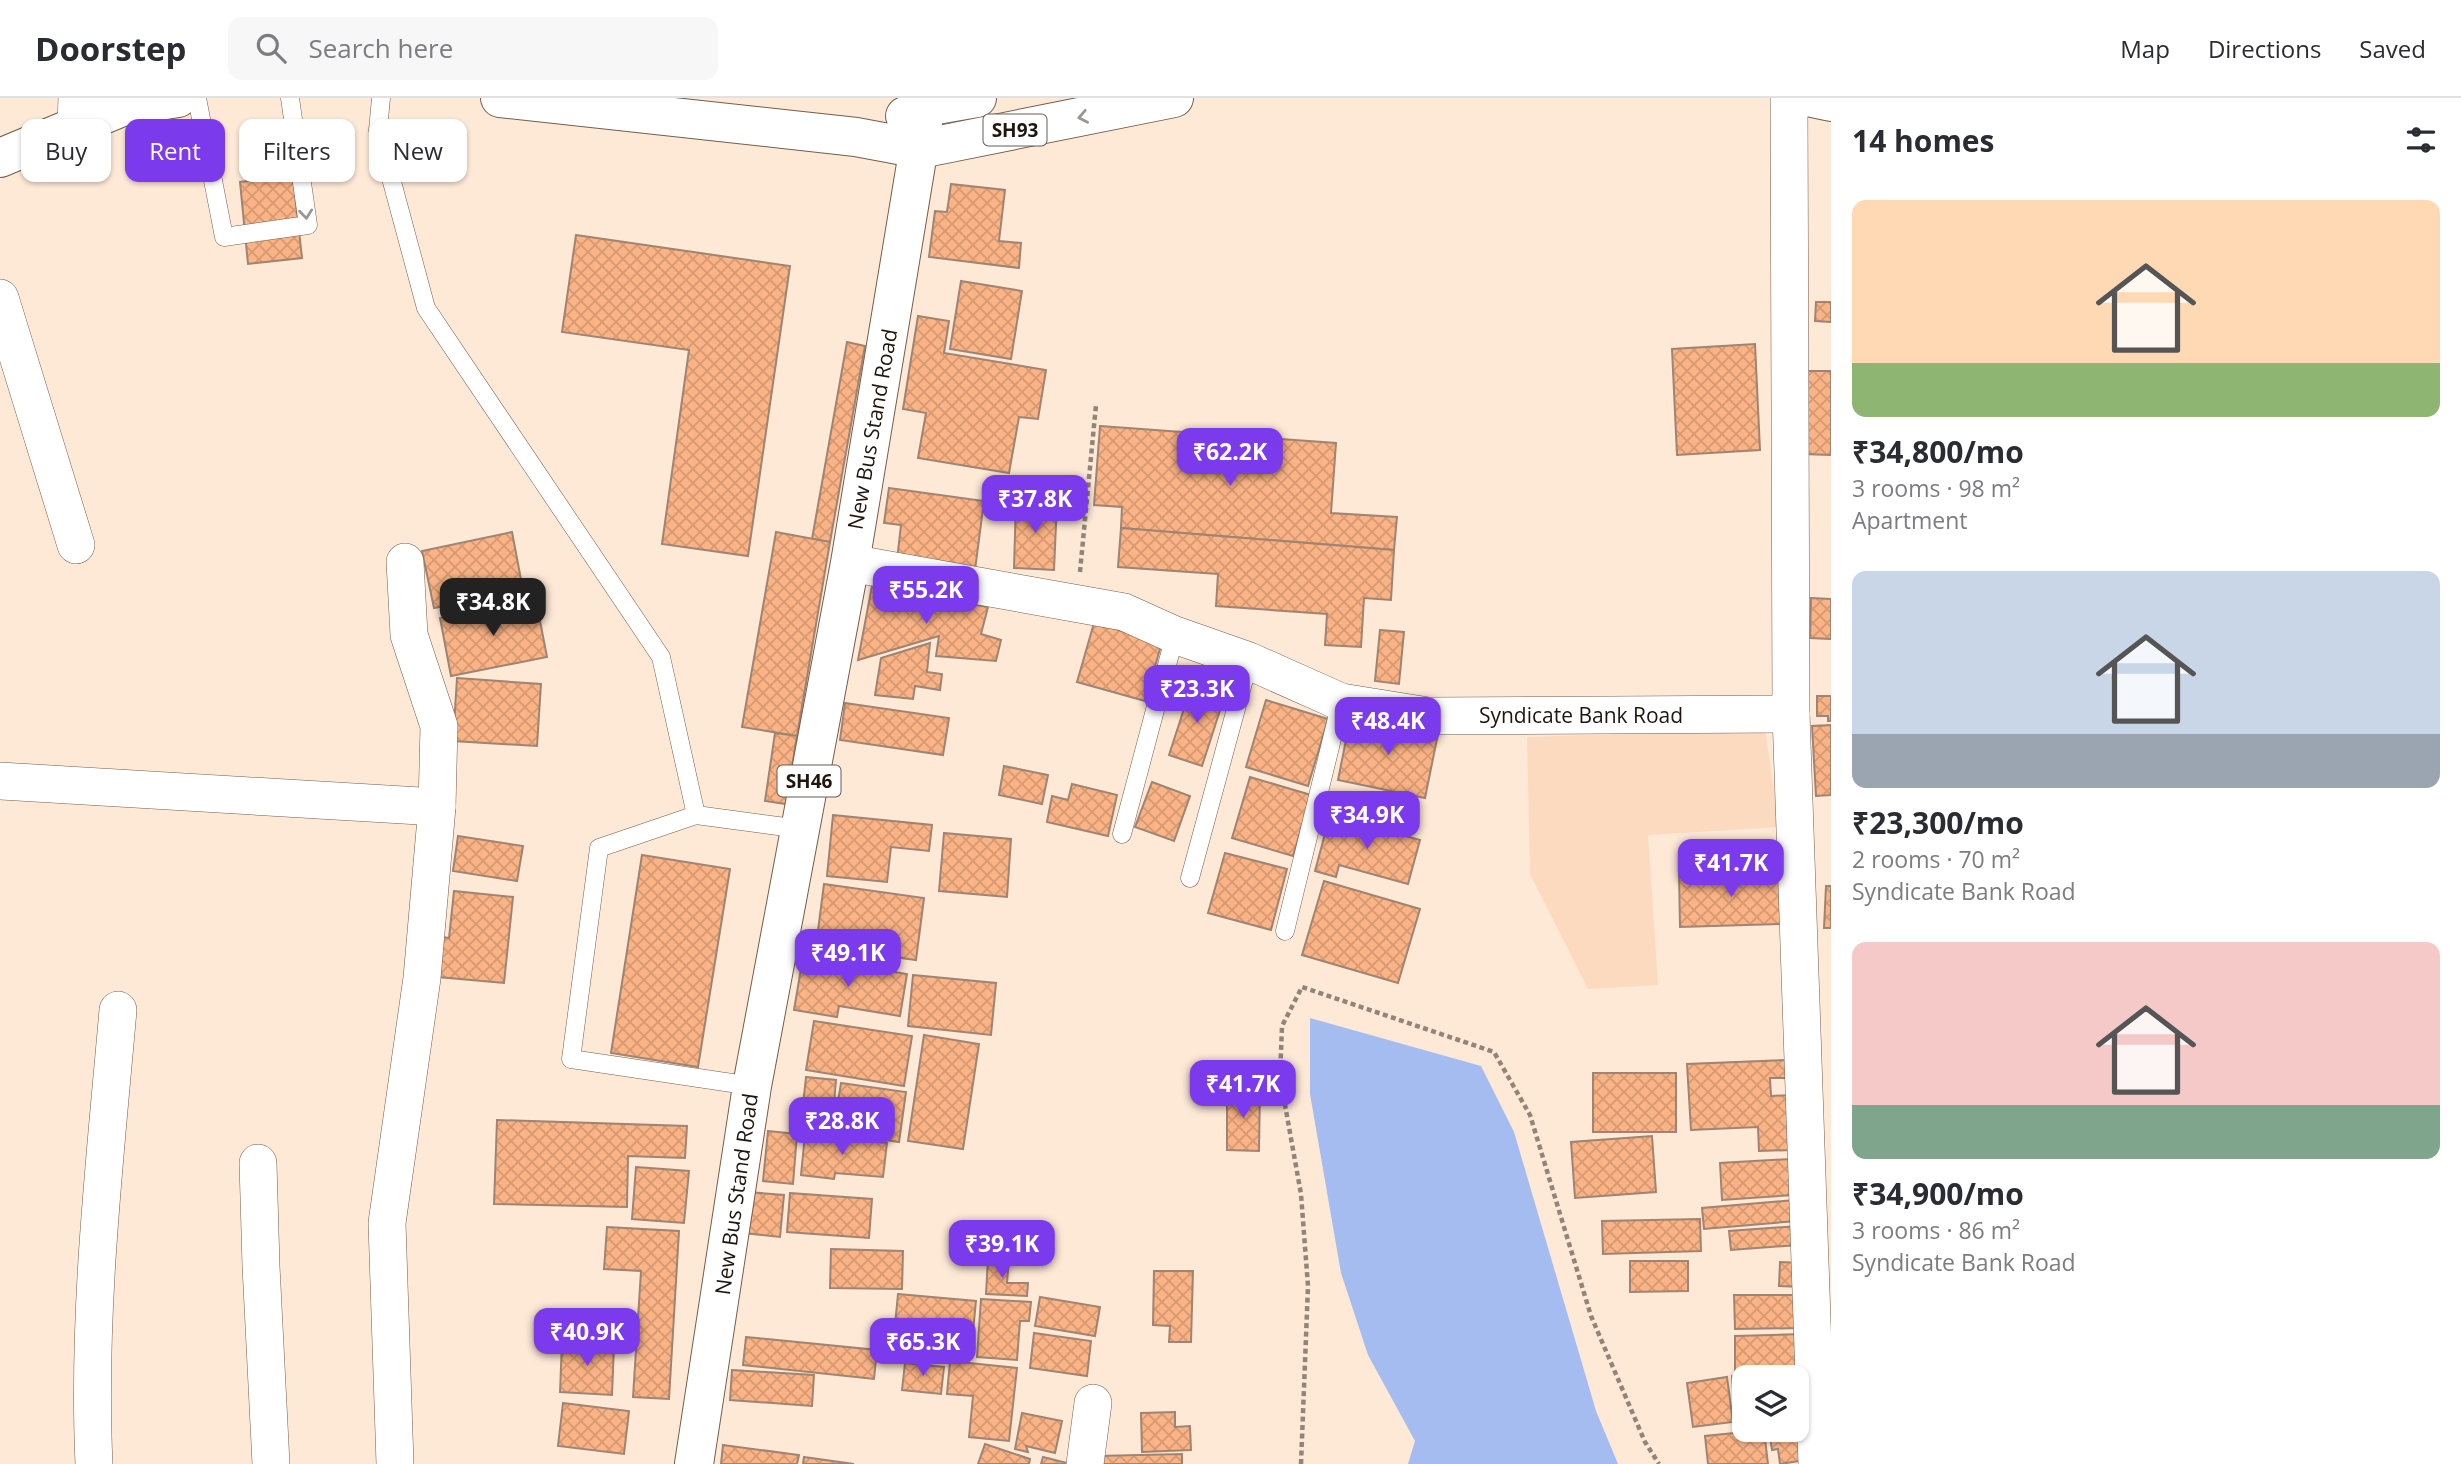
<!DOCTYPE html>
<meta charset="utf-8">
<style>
body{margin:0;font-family:"Open Sans",sans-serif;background:#f7f7f7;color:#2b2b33;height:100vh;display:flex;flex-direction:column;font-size:26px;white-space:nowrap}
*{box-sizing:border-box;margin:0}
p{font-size:23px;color:#7c7c81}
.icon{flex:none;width:38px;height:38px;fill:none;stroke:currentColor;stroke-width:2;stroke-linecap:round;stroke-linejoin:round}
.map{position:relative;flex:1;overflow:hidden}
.panel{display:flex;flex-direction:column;background:#fff;width:630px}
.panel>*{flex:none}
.banner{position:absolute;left:21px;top:21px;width:665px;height:63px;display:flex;gap:14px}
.buttons{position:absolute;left:1732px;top:1267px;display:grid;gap:14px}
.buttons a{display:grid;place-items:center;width:77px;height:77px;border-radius:14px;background:#fff;box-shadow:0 2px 5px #0004;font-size:35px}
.price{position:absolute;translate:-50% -60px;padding:0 16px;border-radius:14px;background:#7c3aed;color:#fff;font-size:23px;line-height:46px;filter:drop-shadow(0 2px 4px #0008)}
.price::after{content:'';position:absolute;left:50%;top:42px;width:21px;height:16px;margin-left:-10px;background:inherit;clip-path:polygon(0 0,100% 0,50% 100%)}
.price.on{background:#222;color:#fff}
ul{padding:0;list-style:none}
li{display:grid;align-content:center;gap:14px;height:371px;padding:0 21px}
li span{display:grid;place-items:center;height:217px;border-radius:14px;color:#555}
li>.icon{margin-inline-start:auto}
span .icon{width:126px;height:126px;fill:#fffc;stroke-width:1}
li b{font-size:30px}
h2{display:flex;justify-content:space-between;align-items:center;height:84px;padding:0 21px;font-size:30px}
.tag{padding:0 24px;border-radius:14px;background:#fff;box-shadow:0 2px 5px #0004;font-size:24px;line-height:63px}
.tag.on{background:#7c3aed;color:#fff}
header{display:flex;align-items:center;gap:42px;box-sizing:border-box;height:98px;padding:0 35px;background:#fff;border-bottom:2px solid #e1e1e2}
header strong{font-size:33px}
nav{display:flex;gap:38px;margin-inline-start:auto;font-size:24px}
.search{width:490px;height:63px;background:#f7f7f7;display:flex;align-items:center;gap:18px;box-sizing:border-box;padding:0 24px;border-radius:14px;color:#7c7c81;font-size:26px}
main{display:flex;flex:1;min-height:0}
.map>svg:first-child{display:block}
.built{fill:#fbdac0}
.water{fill:#a4bcef}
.building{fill:url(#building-cross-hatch);stroke:#9f8473;stroke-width:2}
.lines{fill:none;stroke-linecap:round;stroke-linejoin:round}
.service-casing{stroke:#745d4b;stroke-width:19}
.minor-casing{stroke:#745d4b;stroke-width:38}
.primary-casing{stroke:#745d4b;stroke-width:40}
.path{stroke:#938477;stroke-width:4.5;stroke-dasharray:5 3.5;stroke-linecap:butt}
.service{stroke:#fff;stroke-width:18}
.minor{stroke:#fff;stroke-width:37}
.primary{stroke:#fff;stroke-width:38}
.oneway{stroke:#9a9693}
.labels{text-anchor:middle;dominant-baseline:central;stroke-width:7;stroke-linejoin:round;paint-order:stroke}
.shield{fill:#fff;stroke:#625c57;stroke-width:2}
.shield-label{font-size:19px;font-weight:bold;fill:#1f160f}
.street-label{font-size:21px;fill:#1f160f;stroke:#fff}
</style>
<header>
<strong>Doorstep</strong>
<div class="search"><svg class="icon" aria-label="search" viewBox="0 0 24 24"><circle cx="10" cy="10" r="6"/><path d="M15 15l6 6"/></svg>Search here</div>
<nav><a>Map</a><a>Directions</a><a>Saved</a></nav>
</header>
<main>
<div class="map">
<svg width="1831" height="1366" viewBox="0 0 1831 1366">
<defs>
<pattern id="building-cross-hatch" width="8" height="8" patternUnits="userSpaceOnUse" patternTransform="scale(1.75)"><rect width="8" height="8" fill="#fab385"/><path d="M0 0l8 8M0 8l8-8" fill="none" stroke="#d69972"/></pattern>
</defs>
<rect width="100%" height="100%" fill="#fee9d7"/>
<!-- built -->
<path class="built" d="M1765 631 1779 729 1648 737 1658 887 1588 891 1530 776 1527 639Z"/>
<!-- water -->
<path class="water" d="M1310 920 1481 968 1514 1034 1596 1313 1618 1366H1408L1415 1343 1368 1257 1341 1175 1310 996Z"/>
<!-- building -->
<g class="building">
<path d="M293 78 302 160 248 166 240 84Z"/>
<path d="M951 86 1005 92 999 143 1021 145 1019 170 929 159 935 113 947 114Z"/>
<path d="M576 137 790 168 748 458 662 446 689 252 562 234Z"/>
<path d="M961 183 1022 193 1011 261 950 251Z"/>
<path d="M1816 204H1831V224L1815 223Z"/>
<path d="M918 218 949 223 944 255 1046 272 1038 321 1019 319 1009 375 918 360 926 315 903 311Z"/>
<path d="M847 244 865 248 830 444 812 441Z"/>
<path d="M1755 246 1760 352 1677 357 1672 251Z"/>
<path d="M1805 273H1831V357L1803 356Z"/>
<path d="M1100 328 1336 345 1331 415 1397 419 1394 452 1121 430 1122 409 1094 407Z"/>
<path d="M889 390 984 403 975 472 897 462 901 427 884 425Z"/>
<path d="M1016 403 1057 405 1054 472 1014 470Z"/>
<path d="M1121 430 1394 452 1391 502 1364 500 1361 549 1325 547 1327 516 1216 508 1218 476 1118 469Z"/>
<path d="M512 434 523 492 434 510 422 453Z"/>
<path d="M776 434 830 444 797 638 742 629Z"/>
<path d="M872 488 988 509 981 536 1001 542 996 563 936 558 939 538 858 562Z"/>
<path d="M1811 500 1831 501V541L1810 540Z"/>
<path d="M536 502 547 559 451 578 440 520Z"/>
<path d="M1094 525 1162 544 1145 603 1077 584Z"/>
<path d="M1380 532 1404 534 1399 586 1375 583Z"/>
<path d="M930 545 927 574 942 576 940 592 915 588 913 601 875 597 881 560Z"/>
<path d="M457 580 541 586 537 648 453 643Z"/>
<path d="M1192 586 1225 597 1202 668 1169 657Z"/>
<path d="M1817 598H1831V623H1828V618H1817Z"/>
<path d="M1266 602 1328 621 1308 688 1246 669Z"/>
<path d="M845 605 949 620 943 657 840 642Z"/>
<path d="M1351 617 1438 636 1425 700 1338 682Z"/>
<path d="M1831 627V697L1816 698 1812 628Z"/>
<path d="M775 635 797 638 786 706 765 703Z"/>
<path d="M1004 668 1048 677 1042 706 999 697Z"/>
<path d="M1250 679 1311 697 1293 758 1232 740Z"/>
<path d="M1152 684 1190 698 1174 743 1135 729Z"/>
<path d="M1072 686 1117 697 1108 738 1047 724 1052 698 1068 702Z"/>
<path d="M833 717 932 727 929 753 891 749 887 784 827 778Z"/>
<path d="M1330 717 1420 742 1408 786 1339 767 1336 779 1315 773Z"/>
<path d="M944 735 1011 741 1007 799 939 793Z"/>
<path d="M458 738 523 748 517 783 453 773Z"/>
<path d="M1225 755 1287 771 1271 832 1208 815Z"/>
<path d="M642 757 730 771 698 969 611 955Z"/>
<path d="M1782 772 1784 826 1680 829 1679 775Z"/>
<path d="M1324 783 1420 811 1398 885 1302 857Z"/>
<path d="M824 786 924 800 916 862 816 848Z"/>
<path d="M1826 788H1831V830H1824Z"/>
<path d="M454 793 513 799 504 885 438 879 442 839 449 840Z"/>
<path d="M803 859 907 876 900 918 839 908 837 919 794 912Z"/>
<path d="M913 877 996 885 991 937 908 928Z"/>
<path d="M814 923 912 938 904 988 806 972Z"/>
<path d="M924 937 979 946 963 1051 908 1043Z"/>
<path d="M1786 962 1787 980H1770L1771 998 1790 997 1792 1052 1759 1053 1758 1029 1691 1032 1687 966Z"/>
<rect x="1593" y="975" width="83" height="59"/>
<path d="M806 979 836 982 832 1028 801 1025Z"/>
<path d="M841 985 906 994 899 1044 833 1034Z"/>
<path d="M1227 992H1260L1259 1053 1227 1052Z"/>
<path d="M497 1022 687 1028 685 1060 628 1058 627 1109 494 1106Z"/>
<path d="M768 1033 797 1036 793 1086 763 1083Z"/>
<path d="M805 1036 887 1045 883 1079 835 1075 834 1081 801 1077Z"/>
<path d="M1652 1038 1656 1094 1575 1100 1571 1044Z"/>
<path d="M1791 1061 1793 1097 1722 1102 1720 1065Z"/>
<path d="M636 1069 689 1073 684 1125 632 1121Z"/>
<path d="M748 1094 784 1097 780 1139 744 1135Z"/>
<path d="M790 1095 872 1101 869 1140 787 1134Z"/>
<path d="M1794 1102 1796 1123 1704 1131 1702 1110Z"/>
<path d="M1700 1121 1701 1153 1603 1156 1602 1123Z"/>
<path d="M1797 1128 1798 1147 1731 1152 1729 1133Z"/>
<path d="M607 1129 679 1133 669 1301 633 1299 641 1173 604 1171Z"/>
<path d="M831 1151 903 1153 902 1191 830 1190Z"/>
<path d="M988 1160 1009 1161 1007 1185H1028L1027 1198 986 1196Z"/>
<path d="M1630 1163H1688V1193L1630 1194Z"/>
<path d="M1780 1164 1803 1165 1801 1189 1779 1188Z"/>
<path d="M1154 1173H1193L1191 1244H1169L1170 1228 1153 1227Z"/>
<path d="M898 1196 976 1203 972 1244 894 1237Z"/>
<path d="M1734 1197H1804V1230L1735 1231Z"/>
<path d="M1040 1199 1100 1209 1095 1238 1035 1228Z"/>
<path d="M981 1201 1031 1204 1029 1223H1020L1017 1262 977 1259Z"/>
<path d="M1034 1235 1091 1243 1087 1278 1030 1270Z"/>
<path d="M1801 1236 1803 1269 1735 1272V1238Z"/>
<path d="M746 1239 877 1252 874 1281 743 1267Z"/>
<path d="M562 1244 614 1247 612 1297 560 1294Z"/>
<path d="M950 1263 1017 1270 1009 1343 969 1339 973 1298 947 1296Z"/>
<path d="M905 1265 944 1269 941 1296 902 1292Z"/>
<path d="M732 1272 814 1277 812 1308 730 1302Z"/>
<path d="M1802 1272 1797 1279H1745V1325L1736 1326 1732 1278Z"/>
<path d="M1727 1279 1733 1324 1693 1329 1687 1285Z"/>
<path d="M563 1305 629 1313 624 1356 558 1348Z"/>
<path d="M1797 1312 1806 1362 1780 1366 1778 1351 1772 1352 1769 1332H1797Z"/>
<path d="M1175 1314V1329L1190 1328 1191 1352 1142 1354 1141 1315Z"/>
<path d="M1022 1315 1062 1323 1055 1355 1026 1348 1028 1354 1015 1351Z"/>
<path d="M1764 1332 1768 1366H1708L1705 1338Z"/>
<path d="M985 1346 1030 1361 1029 1366H978Z"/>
<path d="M723 1347 799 1357 797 1366H721Z"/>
<path d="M1182 1356V1366H1097V1358Z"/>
<path d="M804 1359 854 1366H803Z"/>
<path d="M1043 1359 1071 1366H1041Z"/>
</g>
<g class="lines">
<defs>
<g id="service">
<path d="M197 0 224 139 308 127 290 0"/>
<path d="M381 0 378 32 426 210 661 559 696 717 800 731"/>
<path d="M696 717 599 750 571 961 752 988"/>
<path d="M1122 736 1175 537"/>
<path d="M1190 780 1249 563"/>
<path d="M1285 833 1341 604"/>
</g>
<g id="minor">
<path d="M1789 0 1791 616 1817 1366"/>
<path d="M76 26 77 0"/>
<path d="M0 200 76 447"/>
<path d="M850 465 1124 514 1175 537 1249 563 1341 604 1428 618 1791 616"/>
<path d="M0 683 437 709"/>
<path d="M258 1065 261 1168 271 1366"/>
<path d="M94 1366C87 1215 105 1062 118 912"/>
<path d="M395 1366 387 1125 422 880 437 709 439 628 409 537 405 464"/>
<path d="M1085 1366 1093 1305"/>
</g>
<g id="primary">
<path d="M500 0 856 39 920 51 1174 0"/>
<path d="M1812 0 1831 4"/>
<path d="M905 18 925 9 977 0"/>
<path d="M0 60 122 9 178 0"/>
<path d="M694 1366 752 988 850 465 927 0"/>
</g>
</defs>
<!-- service casing -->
<use href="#service" class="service-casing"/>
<!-- minor casing -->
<use href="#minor" class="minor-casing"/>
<!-- primary casing -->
<use href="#primary" class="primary-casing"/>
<!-- path -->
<g class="path">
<path d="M1080 474 1096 307"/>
<path d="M1301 1366 1308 1188 1301 1096 1280 979 1282 928 1302 889 1494 954 1530 1017 1591 1218 1645 1344 1659 1366"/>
</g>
<!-- service -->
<use href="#service" class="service"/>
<!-- minor -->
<use href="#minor" class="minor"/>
<!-- primary -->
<use href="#primary" class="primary"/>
</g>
<!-- one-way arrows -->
<defs><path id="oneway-chevron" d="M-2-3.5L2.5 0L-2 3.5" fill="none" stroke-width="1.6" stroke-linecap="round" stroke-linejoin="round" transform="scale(1.75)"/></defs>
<g class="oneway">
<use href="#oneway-chevron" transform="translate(1083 19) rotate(169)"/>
<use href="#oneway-chevron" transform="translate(306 116) rotate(84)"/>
</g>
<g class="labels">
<!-- shield labels -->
<g class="shield">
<rect x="983.5" y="16.5" width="63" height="31" rx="5"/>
<rect x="777.5" y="667.5" width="63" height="31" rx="5"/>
</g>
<g class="shield-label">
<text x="1015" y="32">SH93</text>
<text x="809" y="683">SH46</text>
</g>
<!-- street labels -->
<g class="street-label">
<text transform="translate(872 331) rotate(-80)">New Bus Stand Road</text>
<text x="1581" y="617">Syndicate Bank Road</text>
<text transform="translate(736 1096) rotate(-82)">New Bus Stand Road</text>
</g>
</g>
</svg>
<div class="buttons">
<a><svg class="icon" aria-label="layers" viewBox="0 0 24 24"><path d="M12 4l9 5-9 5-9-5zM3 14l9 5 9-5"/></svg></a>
</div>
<b class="price" style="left:1230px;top:390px">₹62.2K</b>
<b class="price" style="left:1035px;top:437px">₹37.8K</b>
<b class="price" style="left:926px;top:528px">₹55.2K</b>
<b class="price on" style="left:493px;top:540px">₹34.8K</b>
<b class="price" style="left:1197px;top:627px">₹23.3K</b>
<b class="price" style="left:1388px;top:659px">₹48.4K</b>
<b class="price" style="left:1367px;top:753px">₹34.9K</b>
<b class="price" style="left:1731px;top:801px">₹41.7K</b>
<b class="price" style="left:848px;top:891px">₹49.1K</b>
<b class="price" style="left:1243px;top:1022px">₹41.7K</b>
<b class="price" style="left:842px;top:1059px">₹28.8K</b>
<b class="price" style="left:1002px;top:1182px">₹39.1K</b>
<b class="price" style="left:587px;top:1270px">₹40.9K</b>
<b class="price" style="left:923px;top:1280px">₹65.3K</b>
<div class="banner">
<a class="tag">Buy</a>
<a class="tag on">Rent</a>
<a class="tag">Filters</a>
<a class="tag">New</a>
</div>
</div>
<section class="panel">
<h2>14 homes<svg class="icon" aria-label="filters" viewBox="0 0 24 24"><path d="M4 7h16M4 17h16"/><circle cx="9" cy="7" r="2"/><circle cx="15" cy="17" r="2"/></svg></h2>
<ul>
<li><span style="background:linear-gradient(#ffd9b3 75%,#8fb573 0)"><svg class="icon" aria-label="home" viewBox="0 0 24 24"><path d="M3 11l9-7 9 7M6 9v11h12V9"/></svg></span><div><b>₹34,800/mo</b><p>3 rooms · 98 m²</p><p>Apartment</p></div></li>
<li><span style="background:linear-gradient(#c9d6e8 75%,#9aa5b1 0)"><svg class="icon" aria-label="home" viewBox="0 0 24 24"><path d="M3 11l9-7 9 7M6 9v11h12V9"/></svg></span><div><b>₹23,300/mo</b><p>2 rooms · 70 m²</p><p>Syndicate Bank Road</p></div></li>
<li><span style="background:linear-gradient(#f6c9c9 75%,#7fa58c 0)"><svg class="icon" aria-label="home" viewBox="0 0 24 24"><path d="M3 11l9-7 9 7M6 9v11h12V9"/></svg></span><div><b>₹34,900/mo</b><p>3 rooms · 86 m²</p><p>Syndicate Bank Road</p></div></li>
</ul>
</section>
</main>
